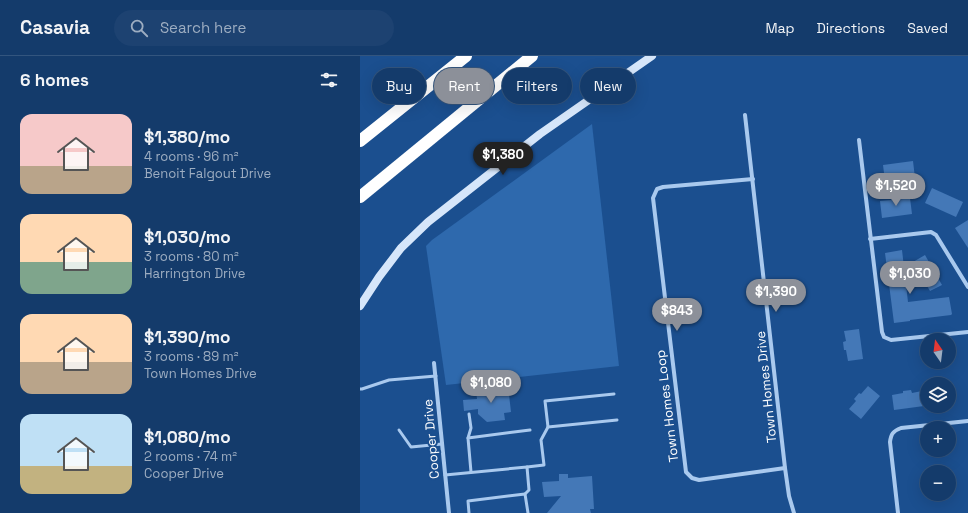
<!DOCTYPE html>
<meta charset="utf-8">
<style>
body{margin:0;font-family:"Space Grotesk",sans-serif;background:#1d4271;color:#f1f3f6;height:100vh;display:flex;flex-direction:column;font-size:15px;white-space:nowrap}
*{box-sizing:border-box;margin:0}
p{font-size:13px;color:#9dadc1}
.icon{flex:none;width:22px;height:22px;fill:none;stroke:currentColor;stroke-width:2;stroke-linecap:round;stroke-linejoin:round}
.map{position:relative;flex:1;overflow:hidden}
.panel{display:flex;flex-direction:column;background:#143b6b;width:360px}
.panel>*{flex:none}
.guide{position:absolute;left:12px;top:12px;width:380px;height:36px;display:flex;gap:8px}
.needle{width:26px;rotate:346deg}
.buttons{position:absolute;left:560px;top:277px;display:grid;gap:8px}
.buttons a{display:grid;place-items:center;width:36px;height:36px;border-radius:50%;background:#143b6b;box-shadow:0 4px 16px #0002,0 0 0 1px #33557e;font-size:20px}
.price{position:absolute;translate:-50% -34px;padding:0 9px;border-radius:14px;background:#8c9099;color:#fff;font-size:13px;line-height:26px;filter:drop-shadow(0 1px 2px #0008)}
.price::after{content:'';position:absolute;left:50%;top:24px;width:12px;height:9px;margin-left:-6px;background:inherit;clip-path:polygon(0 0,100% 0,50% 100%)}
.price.on{background:#222;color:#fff}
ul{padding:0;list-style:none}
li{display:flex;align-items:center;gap:12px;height:100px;padding:0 20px}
li span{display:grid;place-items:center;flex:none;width:112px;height:80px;border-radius:12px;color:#555}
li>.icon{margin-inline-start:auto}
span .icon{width:48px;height:48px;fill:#fffc;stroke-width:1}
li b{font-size:17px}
h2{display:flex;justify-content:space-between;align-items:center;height:48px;padding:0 20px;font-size:17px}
.chip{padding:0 14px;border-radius:18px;background:#143b6b;box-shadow:0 4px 16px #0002,0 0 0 1px #33557e;font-size:14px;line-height:36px}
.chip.on{background:#8c9099;color:#fff}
header{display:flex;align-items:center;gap:24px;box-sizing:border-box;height:56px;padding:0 20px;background:#143b6b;border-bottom:1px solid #33557e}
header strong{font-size:19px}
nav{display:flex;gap:22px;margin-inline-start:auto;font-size:14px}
.search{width:280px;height:36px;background:#1d4271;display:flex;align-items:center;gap:10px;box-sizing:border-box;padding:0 14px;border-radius:22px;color:#9dadc1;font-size:15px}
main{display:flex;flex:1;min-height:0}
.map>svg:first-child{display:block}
.green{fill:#2e69ad}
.building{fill:#4478b7}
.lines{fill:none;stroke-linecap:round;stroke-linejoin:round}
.lane{stroke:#a9c9ee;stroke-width:3}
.street{stroke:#a9c9ee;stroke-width:4}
.secondary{stroke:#d6e6fa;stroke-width:8}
.highway{stroke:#fff;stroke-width:12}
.labels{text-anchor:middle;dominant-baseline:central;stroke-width:4;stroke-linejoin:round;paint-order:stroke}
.street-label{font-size:13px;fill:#fff;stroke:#1b4f8f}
</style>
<header>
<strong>Casavia</strong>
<div class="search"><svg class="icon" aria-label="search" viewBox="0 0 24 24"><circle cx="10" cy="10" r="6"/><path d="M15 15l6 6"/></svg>Search here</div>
<nav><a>Map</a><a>Directions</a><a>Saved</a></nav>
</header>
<main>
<section class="panel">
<h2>6 homes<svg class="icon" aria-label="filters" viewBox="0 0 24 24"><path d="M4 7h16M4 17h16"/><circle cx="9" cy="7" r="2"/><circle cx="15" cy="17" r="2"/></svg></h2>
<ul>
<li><span style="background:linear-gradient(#f6c9c9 65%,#b9a48a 0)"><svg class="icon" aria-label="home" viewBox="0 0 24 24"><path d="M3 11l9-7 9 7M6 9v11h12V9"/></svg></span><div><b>$1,380/mo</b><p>4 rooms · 96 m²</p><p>Benoit Falgout Drive</p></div></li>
<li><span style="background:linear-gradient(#ffd9b3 60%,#7fa58c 0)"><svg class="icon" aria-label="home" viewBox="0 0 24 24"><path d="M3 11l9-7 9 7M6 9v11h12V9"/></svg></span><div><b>$1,030/mo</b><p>3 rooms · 80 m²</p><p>Harrington Drive</p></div></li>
<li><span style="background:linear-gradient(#ffd9b3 60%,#b9a48a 0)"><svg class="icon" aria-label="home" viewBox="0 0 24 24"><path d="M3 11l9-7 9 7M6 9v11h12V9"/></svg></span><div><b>$1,390/mo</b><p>3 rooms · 89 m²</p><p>Town Homes Drive</p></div></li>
<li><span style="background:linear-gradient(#bfe0f5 65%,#c2b280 0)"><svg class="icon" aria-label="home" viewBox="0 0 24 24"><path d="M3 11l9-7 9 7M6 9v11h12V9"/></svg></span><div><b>$1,080/mo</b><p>2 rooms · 74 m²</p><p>Cooper Drive</p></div></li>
</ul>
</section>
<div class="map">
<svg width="608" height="457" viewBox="0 0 608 457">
<rect width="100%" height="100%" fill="#1b4f8f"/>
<!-- green -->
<path class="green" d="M232 68 259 310 86 329 66 190 72 184Z"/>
<!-- building -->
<g class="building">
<path d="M553 105 555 122 543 123 544 125 536 126 535 124 525 125 523 109Z"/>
<path d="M572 132 603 146 596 161 565 147Z"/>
<path d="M539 140V143L550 142 552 158 522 162 520 145 531 144V141Z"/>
<path d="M608 164V192L595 172Z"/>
<path d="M542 194 548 246 589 241 592 258 591 259 550 264V265L534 267 525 197Z"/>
<path d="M565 199 582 229 570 235 553 206Z"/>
<path d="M499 273 503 303 488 305 486 294H484L483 286 486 285 484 275Z"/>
<path d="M148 330 151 356 144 357 145 364 127 366 118 358V353L104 355 103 344 117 343 116 334Z"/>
<path d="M508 330 520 340 501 363 489 353 496 345 494 343 499 337 501 338Z"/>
<path d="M551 334 552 337 562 335 564 350 534 354 532 339 543 337V335Z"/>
<path d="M199 418H208V422L232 420 234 453H230L231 457H187L201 440 184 441 182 426 199 425Z"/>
</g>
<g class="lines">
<!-- lane -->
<g class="lane">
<path d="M0 333H2L29 324 76 320"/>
<path d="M188 371 185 345 254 338"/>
<path d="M39 374 51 391 82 388"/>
<path d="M108 382 111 372 109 358"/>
<path d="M167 411 184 409 181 384 188 371 257 364"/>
<path d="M111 416 108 382 170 374"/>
<path d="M85 419 167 411 169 434 165 438"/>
<path d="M109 457 108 445 165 438 168 457"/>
</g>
<!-- street -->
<g class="street">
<path d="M385 59 425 412 429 440 434 457"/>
<path d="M499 84 522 276 524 281 531 284 608 276"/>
<path d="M393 123 303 131 297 133 293 142 326 416 332 422 339 424 425 412"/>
<path d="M510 183 571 176 576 179 608 231"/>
<path d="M74 307 89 457"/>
<path d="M538 457 530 386C531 378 533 375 541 372L608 365"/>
</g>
<!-- secondary -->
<path class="secondary" d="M0 250 19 221 41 192 68 166 180 78 292 0"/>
<!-- highway -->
<g class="highway">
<path d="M0 85 106 0"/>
<path d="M0 141 172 0"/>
</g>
</g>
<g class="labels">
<!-- street labels -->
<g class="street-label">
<text transform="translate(406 331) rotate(-96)">Town Homes Drive</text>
<text transform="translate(307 350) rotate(-97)">Town Homes Loop</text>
<text transform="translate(71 383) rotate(-95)">Cooper Drive</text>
</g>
</g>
</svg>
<div class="buttons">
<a><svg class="needle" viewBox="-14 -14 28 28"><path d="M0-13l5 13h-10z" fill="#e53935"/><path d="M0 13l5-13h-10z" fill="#9dadc1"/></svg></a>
<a><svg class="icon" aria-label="layers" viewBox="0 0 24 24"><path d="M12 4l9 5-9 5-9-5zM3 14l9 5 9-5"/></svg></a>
<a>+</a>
<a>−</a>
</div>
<b class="price on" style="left:143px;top:120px">$1,380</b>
<b class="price" style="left:536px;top:151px">$1,520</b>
<b class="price" style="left:550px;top:239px">$1,030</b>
<b class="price" style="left:416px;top:257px">$1,390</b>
<b class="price" style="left:317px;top:276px">$843</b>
<b class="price" style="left:131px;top:348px">$1,080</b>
<div class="guide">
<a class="chip">Buy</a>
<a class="chip on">Rent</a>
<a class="chip">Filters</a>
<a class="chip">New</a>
</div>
</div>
</main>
